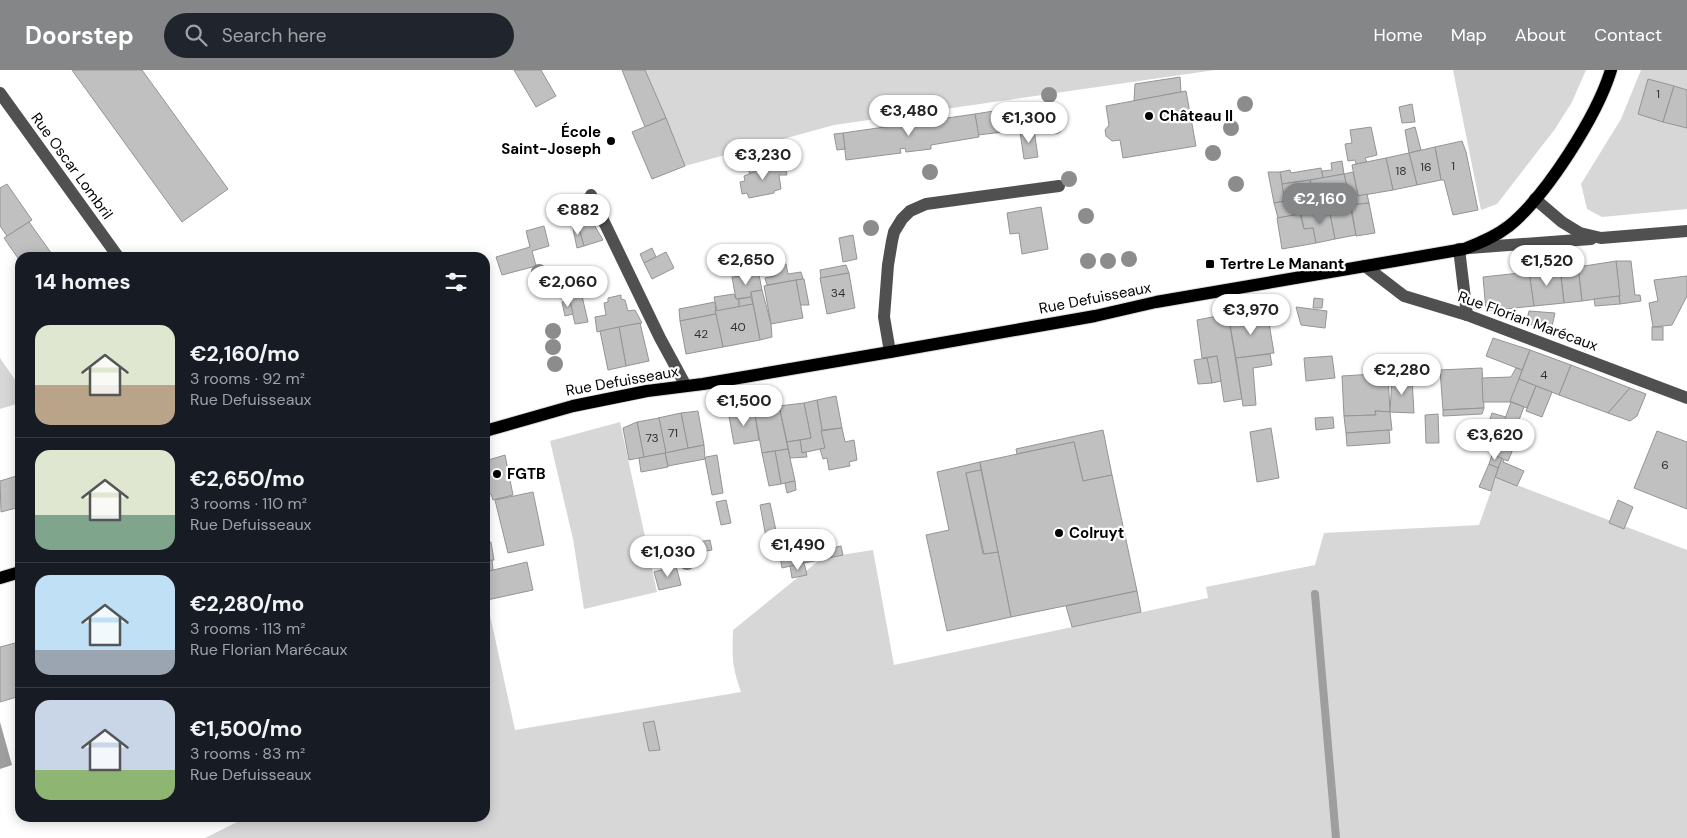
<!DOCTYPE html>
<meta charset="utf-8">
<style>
body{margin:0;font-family:"DM Sans",sans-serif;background:#20242c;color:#f1f3f6;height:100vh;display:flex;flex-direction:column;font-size:19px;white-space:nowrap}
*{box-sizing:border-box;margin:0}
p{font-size:16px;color:#9ea1a6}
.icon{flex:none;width:28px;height:28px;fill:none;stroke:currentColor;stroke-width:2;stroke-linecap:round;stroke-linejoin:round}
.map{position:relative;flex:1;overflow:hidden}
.sheet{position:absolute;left:15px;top:182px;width:475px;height:570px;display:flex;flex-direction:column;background:#171b24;border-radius:15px;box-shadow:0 2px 12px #0003}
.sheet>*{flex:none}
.price{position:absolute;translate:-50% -42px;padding:0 11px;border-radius:18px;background:#fff;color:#222;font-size:16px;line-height:32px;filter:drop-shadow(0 1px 2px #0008)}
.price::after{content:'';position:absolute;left:50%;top:30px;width:15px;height:11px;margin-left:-8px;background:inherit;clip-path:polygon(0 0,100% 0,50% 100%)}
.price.active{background:#858687;color:#fff}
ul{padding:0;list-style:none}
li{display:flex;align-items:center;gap:15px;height:125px;padding:0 20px}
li+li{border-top:1px solid #363941}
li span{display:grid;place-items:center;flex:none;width:140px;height:100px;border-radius:15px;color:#555}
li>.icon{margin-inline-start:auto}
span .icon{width:60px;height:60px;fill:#fffc;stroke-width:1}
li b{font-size:21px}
h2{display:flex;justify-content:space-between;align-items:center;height:60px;padding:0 20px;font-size:21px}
header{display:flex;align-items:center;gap:30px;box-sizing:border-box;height:70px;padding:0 25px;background:#858687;color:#fff}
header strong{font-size:24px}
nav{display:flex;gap:28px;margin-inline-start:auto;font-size:18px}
.search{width:350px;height:45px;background:#20242c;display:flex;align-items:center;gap:12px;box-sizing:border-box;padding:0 18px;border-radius:28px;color:#9ea1a6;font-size:19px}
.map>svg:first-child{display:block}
.green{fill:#d7d7d7}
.water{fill:#9e9e9e}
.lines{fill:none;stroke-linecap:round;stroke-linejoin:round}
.stream{stroke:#9e9e9e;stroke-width:8}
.building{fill:#c0c0c0;stroke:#949494}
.major-casing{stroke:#dbdbdb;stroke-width:14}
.minor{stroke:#505050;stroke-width:12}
.major{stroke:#000;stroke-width:12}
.tree{fill:#8c8c8c}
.poi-dot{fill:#000;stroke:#fff;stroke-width:2}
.labels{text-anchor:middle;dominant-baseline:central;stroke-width:4.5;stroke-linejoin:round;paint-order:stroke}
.number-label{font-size:12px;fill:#303030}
.poi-label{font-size:15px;font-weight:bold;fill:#000;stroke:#fff;text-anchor:start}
.street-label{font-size:15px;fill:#000;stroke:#fff}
</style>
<header>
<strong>Doorstep</strong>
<div class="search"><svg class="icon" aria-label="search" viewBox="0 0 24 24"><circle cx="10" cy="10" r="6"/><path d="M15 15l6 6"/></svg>Search here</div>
<nav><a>Home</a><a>Map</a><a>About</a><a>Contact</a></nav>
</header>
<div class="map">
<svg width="1687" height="768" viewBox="0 0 1687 768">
<rect width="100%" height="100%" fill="#fff"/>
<!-- green -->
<g class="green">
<path d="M645 0H1215L834 55 685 96Z"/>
<path d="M1453 0H1586L1572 32 1555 59 1497 134 1481 140Z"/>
<path d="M1641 0H1687V139L1602 147 1587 139 1581 114 1621 49Z"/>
<path d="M0 288 20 317V333L0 339Z"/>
<path d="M620 352 657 522 584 539 573 469 550 371Z"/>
<path d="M1496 407 1687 480V768H205L245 748H485V522L515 660 741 622C732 597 732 587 733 560L822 488 873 480 894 595 1208 528 1206 517 1315 495 1324 463 1479 455Z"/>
</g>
<!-- water -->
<path class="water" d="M0 652 12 695 0 699Z"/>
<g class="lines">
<!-- stream -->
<path class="stream" d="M1315 524 1336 768"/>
</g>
<!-- building -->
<g class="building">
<path d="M72 0H142L228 119 182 152Z"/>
<path d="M514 0H541L556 26 536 37Z"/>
<path d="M622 0H645L666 48 645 57Z"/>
<path d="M1180 7 1181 22 1134 31 1135 14Z"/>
<path d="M1648 9 1674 16 1663 52 1638 44Z"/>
<path d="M1674 16 1687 20V58L1663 52Z"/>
<path d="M1186 21 1196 76 1123 88 1120 70 1112 71 1106 66 1105 60 1109 55 1106 36Z"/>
<path d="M1412 34 1415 52 1402 53 1399 37Z"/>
<path d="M1000 40 1003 62 978 65 975 44Z"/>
<path d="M975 44 979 67 931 75V79L906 82 905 78 900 79 901 83 846 90 843 63Z"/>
<path d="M666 48 685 96 652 109 632 62Z"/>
<path d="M1371 57 1377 85 1365 88 1367 92 1356 94 1355 90 1348 91 1345 74 1352 73 1350 60Z"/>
<path d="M1415 57 1421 80 1409 83 1405 60Z"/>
<path d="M1034 60 1038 87 1024 89 1020 62Z"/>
<path d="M843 63 845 79 837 80 834 64Z"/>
<path d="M1462 71 1466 82 1478 140 1453 145 1444 110H1441L1435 77Z"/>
<path d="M1435 77 1441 110 1417 115 1409 83Z"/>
<path d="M1409 83 1417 115 1393 120 1386 88Z"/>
<path d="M1386 88 1393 120 1358 126 1352 95Z"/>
<path d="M766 89 767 97 750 106 747 92Z"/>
<path d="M1342 91 1344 104 1323 108 1322 101 1332 100 1331 93Z"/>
<path d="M785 95 787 105H779L781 119 774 121V123L749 128 747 123 742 124 740 112 745 111 744 106 767 97Z"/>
<path d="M1321 98 1323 108 1282 114 1280 102 1290 100 1291 103Z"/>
<path d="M1268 102H1280L1285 131 1274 133Z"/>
<path d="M1353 102 1358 126 1367 124 1369 133 1351 135 1344 104Z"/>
<path d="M1344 104 1351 135 1315 141 1310 110Z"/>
<path d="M1310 110 1315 141 1278 148 1274 133 1285 131 1282 114Z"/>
<path d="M7 114 32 150 7 166 0 156V118Z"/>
<path d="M1369 133 1375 163 1356 166 1351 135Z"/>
<path d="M1350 135 1356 165 1335 169 1329 139Z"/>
<path d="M1041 137 1048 179 1022 184 1019 163 1010 164 1007 143Z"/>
<path d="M1329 139 1335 169 1316 173 1313 158 1304 159 1301 144Z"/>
<path d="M1300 144 1304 159 1313 158 1316 173 1282 179 1277 148Z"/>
<path d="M590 148 603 170 584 176 577 152Z"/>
<path d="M29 152 54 187 20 188V191L4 168Z"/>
<path d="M577 152 584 176 577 178 572 154Z"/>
<path d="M544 156 549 176 532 181 536 196 502 205 496 187 530 177 526 161Z"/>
<path d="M853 165 857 189 843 192 839 168Z"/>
<path d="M652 178 656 187 644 193 640 184Z"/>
<path d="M747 180 755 205 743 207 736 184Z"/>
<path d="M666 182 674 198 652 209 644 193Z"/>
<path d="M1616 191H1631L1635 225H1640L1641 231 1620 234Z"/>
<path d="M1616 191 1620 226 1582 231 1578 197Z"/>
<path d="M786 194 788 204 801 202 803 209 767 215 765 208 775 206 773 197Z"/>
<path d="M846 195 849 203 821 208 820 200Z"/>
<path d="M1578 197 1582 231 1564 233 1560 198Z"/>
<path d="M1560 198 1564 233 1534 236 1529 202Z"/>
<path d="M1529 202 1534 236 1486 241 1483 207Z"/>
<path d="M849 203 855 238 827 244 820 208Z"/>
<path d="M755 205H759L762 220 751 222V227L736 229 732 207Z"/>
<path d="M1687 206V226L1672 255 1653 257 1649 233 1658 231 1654 210Z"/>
<path d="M803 209H804L809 235H800L796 210Z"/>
<path d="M796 210 803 248 771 254 764 216Z"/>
<path d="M762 220 771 254 772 267 760 270 751 222Z"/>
<path d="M734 224 736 229H739V237L717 241 714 227Z"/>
<path d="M621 225V229L625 230 628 241 635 240 642 253 597 262 595 247 606 245 604 233 608 232V228Z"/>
<path d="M582 226 588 252 575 254 569 228Z"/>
<path d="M1619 226 1620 234 1595 236 1594 229Z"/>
<path d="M751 227 753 234 739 237V229Z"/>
<path d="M1314 228 1323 229 1322 238H1313Z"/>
<path d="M570 230 573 244 565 246 562 232Z"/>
<path d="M715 232 716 244 680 251 679 239Z"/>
<path d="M753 234 760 270 723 277 715 241Z"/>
<path d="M1296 237 1327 241 1325 258 1301 255Z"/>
<path d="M1529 241 1555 243 1551 261 1526 253Z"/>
<path d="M1244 243V251L1268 247 1274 283 1236 288 1228 244Z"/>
<path d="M716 244 723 277 686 284 680 251Z"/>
<path d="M1228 244 1242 329 1224 332 1217 286 1202 288 1197 250Z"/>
<path d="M640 253 649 291 626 296 619 257Z"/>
<path d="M619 257 626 296 608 300 600 261Z"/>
<rect x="1652" y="257" width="11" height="13"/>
<path d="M1493 268 1530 280 1522 300 1486 286Z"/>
<path d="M1530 280 1571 295 1559 325 1519 309Z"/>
<path d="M1270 284 1272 295 1253 298 1256 335 1243 336 1236 288Z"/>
<path d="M1217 286 1221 311 1212 313 1207 288Z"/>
<path d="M1332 286 1335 308 1306 311 1304 288Z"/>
<path d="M1207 288 1212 313 1198 314 1194 290Z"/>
<path d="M1571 295 1630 318 1608 343 1559 325Z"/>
<path d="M1482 298 1484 338 1443 340 1440 300Z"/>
<path d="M1516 298 1522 300 1511 332H1483L1482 308 1511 307Z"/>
<path d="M1374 304 1373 305H1388L1390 342 1375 341 1376 345 1344 346 1342 306Z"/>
<path d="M1392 308H1412L1414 343 1390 342Z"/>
<path d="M1519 309 1536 316 1527 338 1510 331Z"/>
<path d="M1536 316 1552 322 1542 347 1526 341Z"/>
<path d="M1630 318 1646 324 1637 346 1630 351 1608 343Z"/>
<path d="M836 326 842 358 822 360 817 330Z"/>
<path d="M817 330 825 378 802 383 800 370 811 368 804 333Z"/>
<path d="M1511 332 1524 337 1514 363 1519 365 1508 391 1492 385Z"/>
<path d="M804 333 811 368 787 372 779 336Z"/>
<path d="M779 336 788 379 762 383 754 340Z"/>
<path d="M1484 338 1482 344 1443 346V340Z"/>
<path d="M754 340 759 370 734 374 729 346Z"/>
<path d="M698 341 704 375 688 378 681 343Z"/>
<path d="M1375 341 1390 342 1392 360 1346 363 1344 346 1376 345Z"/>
<path d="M681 343 688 378 666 383 658 348Z"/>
<path d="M1492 343 1506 347 1495 377 1482 372Z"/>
<path d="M1438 344 1439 373H1426L1425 345Z"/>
<path d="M1333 347 1334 358 1316 360 1315 348Z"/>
<path d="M659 348 666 383 644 387 637 352Z"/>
<path d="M637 352 644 387 629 390 623 358Z"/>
<path d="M842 358 845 372 854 370 857 390 849 392 850 396 829 400 827 388 823 389 820 379 825 378 821 361Z"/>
<path d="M1271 358 1279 408 1257 412 1250 362Z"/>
<path d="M1103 360 1112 405 1083 411 1074 372 1017 384 1016 379Z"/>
<path d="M1389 360 1390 373 1347 376 1346 363Z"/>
<path d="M1657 361 1687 372V439L1634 418Z"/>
<path d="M800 370 802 383 806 382 807 387 790 388 787 372Z"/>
<path d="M1074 372 1083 411 1112 405 1137 521 1011 547 980 392Z"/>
<path d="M704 375 705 389 668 396 665 383Z"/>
<path d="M788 379 795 411 781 414 775 381Z"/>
<path d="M775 381 781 414 769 416 762 383Z"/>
<path d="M665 383 668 397 641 402 639 388Z"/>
<path d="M505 385 513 425 493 430 491 424 485 425V391Z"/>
<path d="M717 385 723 423 712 425 705 389 706 387Z"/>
<path d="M1492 385 1502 388 1498 398 1489 394Z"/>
<path d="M1502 388 1504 390 1503 392 1524 401 1517 416 1495 407Z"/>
<path d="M980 392 981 400 966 403 983 484 998 482 1011 547 947 561 926 465 949 460 937 402Z"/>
<path d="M1489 394 1498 398 1491 421 1479 417Z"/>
<path d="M981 400 998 482 984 484 966 403Z"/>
<path d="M20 405V437L1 442 0 411Z"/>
<path d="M795 411 796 420 787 423 785 413Z"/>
<path d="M533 422 544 475 508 483 495 430Z"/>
<path d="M726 430 731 453 721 455 716 432Z"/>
<path d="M1618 430 1633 437 1624 459 1609 453Z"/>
<path d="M770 433 778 470 785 468 787 479 796 477 795 471 800 470 804 493 782 498 779 481 769 483 760 435Z"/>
<path d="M806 469 807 475 818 473 820 481 841 476 843 485 804 493 800 470Z"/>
<path d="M710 470 712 480 701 482 698 472Z"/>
<path d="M491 472 494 490 485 491V473Z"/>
<path d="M492 490 493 500 485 502V491Z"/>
<path d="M527 492 533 520 487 530 485 517V502Z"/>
<path d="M804 493 807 505 792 508 790 496Z"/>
<path d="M676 496 681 515 659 520 654 502Z"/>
<path d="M1137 521 1141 542 1072 557 1066 536Z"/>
<path d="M19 572 20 626 0 632V577Z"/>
<path d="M654 651 660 680 649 681 643 653Z"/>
</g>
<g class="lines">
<defs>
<g id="major">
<path d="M485 361 573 336 647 321 703 314 890 282 1095 246 1156 232 1464 179C1480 173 1495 167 1509 156 1546 126 1597 46 1611 0"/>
<path d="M0 508 20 502"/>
</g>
</defs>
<!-- major casing -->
<use href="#major" class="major-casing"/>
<!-- minor -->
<g class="minor">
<path d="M0 23 119 188"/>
<path d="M591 125 660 268 686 316"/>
<path d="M1535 129 1562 152 1580 163 1601 168 1687 161"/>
<path d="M1469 178 1591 169"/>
<path d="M1459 179 1467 245"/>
<path d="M1365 196 1404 226 1467 245 1687 328"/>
<path d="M890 282 884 247 888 195 892 171 894 162 902 149 910 141 926 134 1059 116"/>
</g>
<!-- major -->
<use href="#major" class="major"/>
</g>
<!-- trees -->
<g class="tree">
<circle cx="1049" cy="25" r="8"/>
<circle cx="1245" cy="34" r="8"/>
<circle cx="1055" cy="56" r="8"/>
<circle cx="1231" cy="58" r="8"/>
<circle cx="1213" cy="83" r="8"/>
<circle cx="930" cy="102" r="8"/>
<circle cx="1069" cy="109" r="8"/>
<circle cx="1236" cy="114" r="8"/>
<circle cx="1086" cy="146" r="8"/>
<circle cx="871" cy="158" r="8"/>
<circle cx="1129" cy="189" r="8"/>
<circle cx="1088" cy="191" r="8"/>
<circle cx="1108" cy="191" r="8"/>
<circle cx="539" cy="202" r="8"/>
<circle cx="553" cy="261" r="8"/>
<circle cx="553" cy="277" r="8"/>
<circle cx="555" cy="294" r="8"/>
<circle cx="687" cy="492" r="8"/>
</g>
<!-- markers -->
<g class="poi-dot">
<circle cx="1149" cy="46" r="5"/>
<circle cx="611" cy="71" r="5"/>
<rect x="1205" y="189" width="10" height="10" rx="2.5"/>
<circle cx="497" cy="404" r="5"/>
<circle cx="1059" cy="463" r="5"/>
</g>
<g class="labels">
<!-- number labels -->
<g class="number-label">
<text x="1658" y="24">1</text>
<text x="1453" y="96">1</text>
<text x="1426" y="97">16</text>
<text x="1401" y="101">18</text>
<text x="838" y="223">34</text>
<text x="738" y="257">40</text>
<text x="701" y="264">42</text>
<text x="1544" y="305">4</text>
<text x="673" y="363">71</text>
<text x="652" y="368">73</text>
<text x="1665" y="395">6</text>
</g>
<!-- poi labels -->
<g class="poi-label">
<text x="1159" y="46">Château II</text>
<text x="601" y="62" text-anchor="end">École<tspan x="601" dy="17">Saint-Joseph</tspan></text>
<text x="1220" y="194">Tertre Le Manant</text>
<text x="507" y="404">FGTB</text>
<text x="1069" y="463">Colruyt</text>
</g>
<!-- street labels -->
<g class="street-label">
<text transform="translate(72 96) rotate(54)">Rue Oscar Lombril</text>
<text transform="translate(1095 228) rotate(-11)">Rue Defuisseaux</text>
<text transform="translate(1528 251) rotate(20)">Rue Florian Marécaux</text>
<text transform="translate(622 311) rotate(-10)">Rue Defuisseaux</text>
</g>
</g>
</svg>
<b class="price" style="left:909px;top:67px">€3,480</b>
<b class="price" style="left:1029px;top:74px">€1,300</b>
<b class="price" style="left:763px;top:111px">€3,230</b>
<b class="price active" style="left:1320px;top:155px">€2,160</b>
<b class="price" style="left:578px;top:166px">€882</b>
<b class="price" style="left:746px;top:216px">€2,650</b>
<b class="price" style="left:1547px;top:217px">€1,520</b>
<b class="price" style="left:568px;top:238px">€2,060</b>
<b class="price" style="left:1251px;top:266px">€3,970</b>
<b class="price" style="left:1402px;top:326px">€2,280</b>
<b class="price" style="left:744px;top:357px">€1,500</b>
<b class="price" style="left:1495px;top:391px">€3,620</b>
<b class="price" style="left:798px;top:501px">€1,490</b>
<b class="price" style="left:668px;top:508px">€1,030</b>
<section class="sheet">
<h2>14 homes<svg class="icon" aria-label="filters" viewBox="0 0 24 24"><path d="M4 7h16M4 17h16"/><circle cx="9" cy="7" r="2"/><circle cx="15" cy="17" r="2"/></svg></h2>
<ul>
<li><span style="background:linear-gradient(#dfe7d0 60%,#b9a48a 0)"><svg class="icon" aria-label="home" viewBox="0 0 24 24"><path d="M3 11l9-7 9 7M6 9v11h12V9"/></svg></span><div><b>€2,160/mo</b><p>3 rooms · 92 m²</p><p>Rue Defuisseaux</p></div></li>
<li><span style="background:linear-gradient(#dfe7d0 65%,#7fa58c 0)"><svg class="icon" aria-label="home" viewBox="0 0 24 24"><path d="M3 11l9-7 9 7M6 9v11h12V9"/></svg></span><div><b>€2,650/mo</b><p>3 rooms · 110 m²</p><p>Rue Defuisseaux</p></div></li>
<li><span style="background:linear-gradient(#bfe0f5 75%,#9aa5b1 0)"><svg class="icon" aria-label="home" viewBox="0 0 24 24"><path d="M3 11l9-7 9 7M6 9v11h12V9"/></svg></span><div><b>€2,280/mo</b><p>3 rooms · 113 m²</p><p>Rue Florian Marécaux</p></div></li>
<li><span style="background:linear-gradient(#c9d6e8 70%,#8fb573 0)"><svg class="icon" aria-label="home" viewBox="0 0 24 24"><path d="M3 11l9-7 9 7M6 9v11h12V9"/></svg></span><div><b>€1,500/mo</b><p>3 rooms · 83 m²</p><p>Rue Defuisseaux</p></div></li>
</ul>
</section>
</div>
